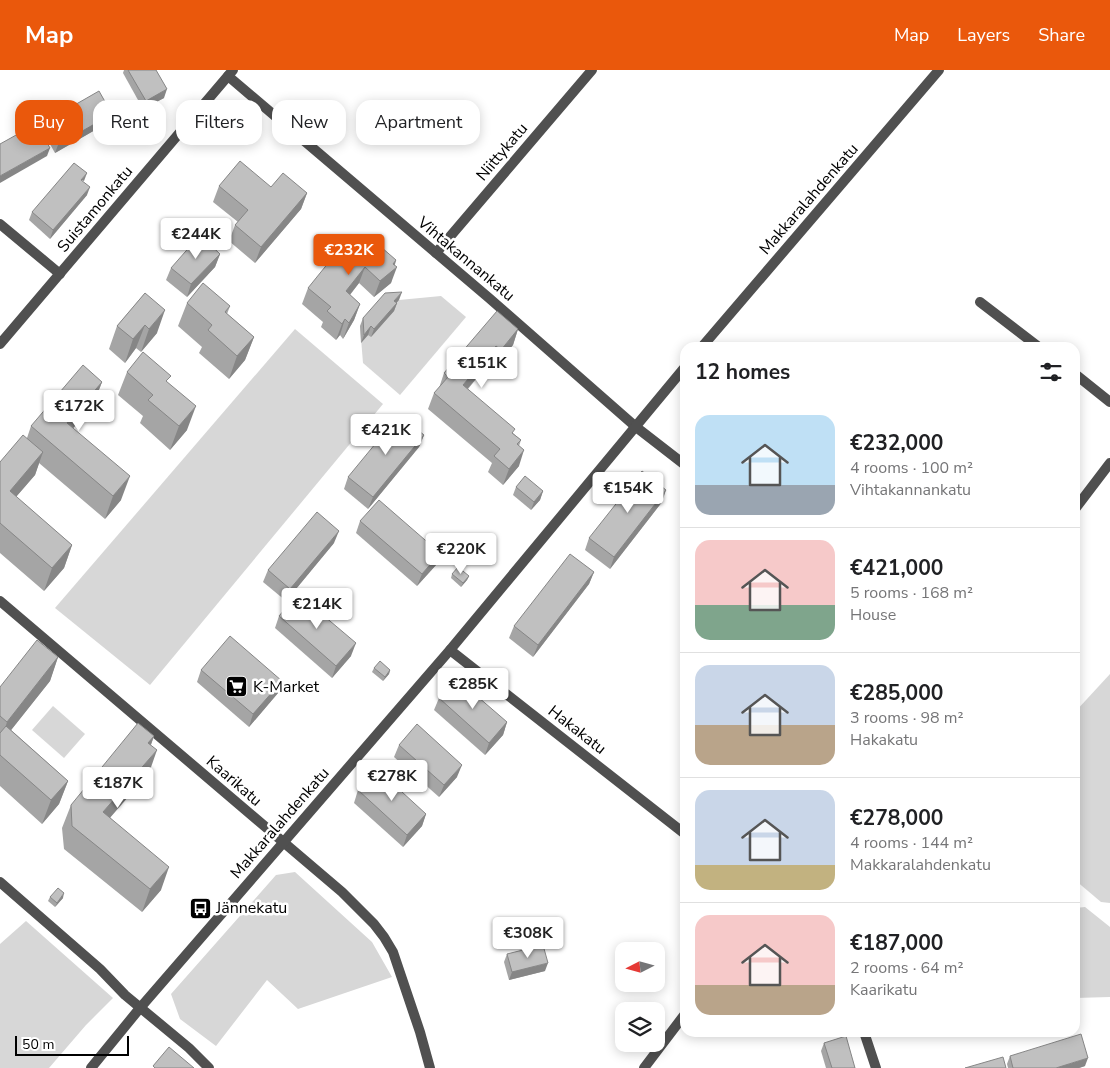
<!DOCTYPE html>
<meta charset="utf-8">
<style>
body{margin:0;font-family:"Nunito Sans",sans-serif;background:#f6f6f6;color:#202124;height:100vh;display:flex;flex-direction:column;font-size:19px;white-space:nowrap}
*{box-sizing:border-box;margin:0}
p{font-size:16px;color:#757577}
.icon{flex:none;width:28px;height:28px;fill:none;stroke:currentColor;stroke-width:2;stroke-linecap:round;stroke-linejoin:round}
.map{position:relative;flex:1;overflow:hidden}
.details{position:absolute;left:680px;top:272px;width:400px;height:695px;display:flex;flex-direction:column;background:#fff;border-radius:15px;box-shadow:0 2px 12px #0003}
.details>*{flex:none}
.banner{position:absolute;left:15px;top:30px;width:475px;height:45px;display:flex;gap:10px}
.needle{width:32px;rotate:264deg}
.fabs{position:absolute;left:615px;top:872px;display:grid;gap:10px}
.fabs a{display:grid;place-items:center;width:50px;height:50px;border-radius:10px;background:#fff;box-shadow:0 2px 12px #0003;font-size:25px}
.scale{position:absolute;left:15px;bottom:12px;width:114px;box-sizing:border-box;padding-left:5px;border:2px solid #000;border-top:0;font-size:14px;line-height:18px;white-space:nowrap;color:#000;-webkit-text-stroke:4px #fff;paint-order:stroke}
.price{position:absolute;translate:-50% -42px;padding:0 11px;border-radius:5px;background:#fff;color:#222;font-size:16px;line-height:32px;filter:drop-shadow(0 1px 2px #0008)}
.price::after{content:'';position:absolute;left:50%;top:30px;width:15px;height:11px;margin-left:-8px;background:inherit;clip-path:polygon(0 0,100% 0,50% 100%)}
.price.on{background:#ea580c;color:#fff}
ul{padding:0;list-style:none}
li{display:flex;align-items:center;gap:15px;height:125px;padding:0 15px}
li+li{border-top:1px solid #e0e0e0}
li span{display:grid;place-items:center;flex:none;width:140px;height:100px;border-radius:15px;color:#555}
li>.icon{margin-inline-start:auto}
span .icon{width:60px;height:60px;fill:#fffc;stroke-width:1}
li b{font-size:21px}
h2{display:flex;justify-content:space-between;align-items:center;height:60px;padding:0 15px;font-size:21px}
.pill{padding:0 18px;border-radius:15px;background:#fff;box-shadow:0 2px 12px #0003;font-size:18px;line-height:45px}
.pill.on{background:#ea580c;color:#fff}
header{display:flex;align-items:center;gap:30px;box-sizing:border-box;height:70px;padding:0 25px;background:#ea580c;color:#fff}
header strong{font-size:24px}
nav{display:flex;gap:28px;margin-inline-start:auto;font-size:18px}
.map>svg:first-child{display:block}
.green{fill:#d7d7d7}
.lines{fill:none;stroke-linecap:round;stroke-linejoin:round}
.minor{stroke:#505050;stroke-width:10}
.wall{fill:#a5a5a5}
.shaded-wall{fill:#868686}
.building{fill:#c0c0c0;stroke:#868686}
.labels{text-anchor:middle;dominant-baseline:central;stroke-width:5;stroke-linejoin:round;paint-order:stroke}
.street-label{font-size:16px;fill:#000;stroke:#fff}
.poi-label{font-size:16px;fill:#000;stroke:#fff;text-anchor:start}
</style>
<header>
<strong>Map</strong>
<nav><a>Map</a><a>Layers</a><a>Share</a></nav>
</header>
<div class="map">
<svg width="1110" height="998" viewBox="0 0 1110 998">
<rect width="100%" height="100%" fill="#fff"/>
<!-- green -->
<g class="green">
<path d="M441 226 466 247 400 325 363 293 360 256 399 230Z"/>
<path d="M295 259 383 334 150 615 55 538Z"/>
<path d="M1110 604V833L1101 832 1075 810V642Z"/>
<path d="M53 636 85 664 64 688 32 660Z"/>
<path d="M295 802 372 872 392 907 298 939 267 910 216 976 180 949 171 924 276 805Z"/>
<path d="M1085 837 1110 857V927L1075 928V838Z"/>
<path d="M26 851 113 928 86 955 49 998H0V874Z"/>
</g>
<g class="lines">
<!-- minor -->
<g class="minor">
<path d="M228 6 489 228 636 357 685 395"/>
<path d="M0 154 60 204"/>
<path d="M436 183 592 0"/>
<path d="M980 232 1040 278"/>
<path d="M0 274 233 0"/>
<path d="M701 278 939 0"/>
<path d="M1075 304 1110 332"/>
<path d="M1075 439 1110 393"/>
<path d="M0 531 342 822 374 854 384 867 393 882 420 962 430 998"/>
<path d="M450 580 685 764"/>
<path d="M0 812 100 899 125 925 189 978 209 998"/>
<path d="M864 962 876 998"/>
<path d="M91 998 140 938 450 580 685 297"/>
<path d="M644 998 685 944"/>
</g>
</g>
<!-- wall -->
<g class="wall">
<path d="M124 0H156L164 28 143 39 123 3Z"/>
<path d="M45 52H109L55 83 42 60Z"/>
<path d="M83 112 87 125 50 169 29 150 32 142Z"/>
<path d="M219 116 271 117 307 123 301 139 255 193 229 171 235 155 238 152 213 132Z"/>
<path d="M362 175 396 190 391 213 374 227 359 213 350 225 360 234 354 250 343 269 340 265 336 270 321 257 323 252 302 234 308 218Z"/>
<path d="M220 184 215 197 187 227 166 210 171 198Z"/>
<path d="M145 223 157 263 141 282 136 278 125 293 109 279 117 256Z"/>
<path d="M399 230 397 232V233L394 241 371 267 368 265 361 273 360 256 363 248Z"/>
<path d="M187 233 230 236 227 244 254 267 245 290 229 309 199 283 202 277 178 256Z"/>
<path d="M518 259 513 275 495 296 490 292 468 319 514 364 521 370 519 376V396L503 415 488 402 492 393 428 339 434 323 439 318 444 303Z"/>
<path d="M127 302 168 313 187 360 170 380 140 353 143 346 118 325Z"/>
<path d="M102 312 93 335 73 358 121 430 105 449 39 393 35 405 16 427 72 475 64 498 44 521 0 483V392L27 368 31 356Z"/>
<path d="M424 365 419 377 368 439 344 419 348 407Z"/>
<path d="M516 417 543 421 540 430 531 440 513 425Z"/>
<path d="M662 432 610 499 585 480 589 468Z"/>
<path d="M360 451 436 495 417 516 356 463Z"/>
<path d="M334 473 286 531 263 512 268 500Z"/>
<path d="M594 502 589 514 533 587 509 568 514 556Z"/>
<path d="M452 504 469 506 467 510 461 517 451 508Z"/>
<path d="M279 546 351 586 332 608 275 558Z"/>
<path d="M58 587 50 611 11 660 68 711 59 734 42 754 0 716V617Z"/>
<path d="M374 598 390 600 389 604 383 611 372 602Z"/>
<path d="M201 600 278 623 249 657 197 612Z"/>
<path d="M439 628 507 652 503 665 485 685 434 640Z"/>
<path d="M154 666 151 675 149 703 110 747 161 820 142 842 64 779 62 758 71 735Z"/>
<path d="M399 675 457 707 439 727 394 687Z"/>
<path d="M358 720 426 744 422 756 403 777 354 733Z"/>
<path d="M50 827 63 828 55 837 48 831Z"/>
<path d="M507 884 545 901 509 910 504 892Z"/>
<path d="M824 973 855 998H826L821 981Z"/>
<path d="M1010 986 1085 996 1079 998H1008L1007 994Z"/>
</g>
<!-- shaded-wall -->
<g class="shaded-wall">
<path d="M167 19 164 28 143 39 146 31Z"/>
<path d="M112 44 109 52 55 83 58 75Z"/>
<path d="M50 78 47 86 0 113V106Z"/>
<path d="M87 103 84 111 81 110Z"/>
<path d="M90 117 87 125 50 169 53 160Z"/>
<path d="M307 123 301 139 255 193 261 177Z"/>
<path d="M220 184 215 197 187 227 191 214Z"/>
<path d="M396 190 393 200 397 197 391 213 374 227 380 211Z"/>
<path d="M365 197 359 213 340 237 346 221Z"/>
<path d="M402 222 399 230 391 239 394 231Z"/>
<path d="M397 233 394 241 371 267 374 259Z"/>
<path d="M360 234 354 250 343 269 349 253Z"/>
<path d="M165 240 157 263 141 282 149 259Z"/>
<path d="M345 249 340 265 336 270 342 254Z"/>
<path d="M145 255 136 278 125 293 133 269Z"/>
<path d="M371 256 368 265 361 273 364 265Z"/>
<path d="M518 259 513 275 495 296 501 280Z"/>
<path d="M254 267 245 290 229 309 237 286Z"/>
<path d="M496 276 490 292 457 331 463 315Z"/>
<path d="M102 312 93 335 58 376 67 353Z"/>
<path d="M196 336 187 360 170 380 179 356Z"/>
<path d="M424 365 419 377 368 439 373 427Z"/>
<path d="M524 380 519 396 503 415 509 399Z"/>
<path d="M43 382 35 405 1 444 10 421Z"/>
<path d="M130 406 121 430 105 449 113 426Z"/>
<path d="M666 420 662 432 610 499 614 487Z"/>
<path d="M543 421 540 430 531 440 534 432Z"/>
<path d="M339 461 334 473 286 531 290 519Z"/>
<path d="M72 475 64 498 44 521 52 498Z"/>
<path d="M440 483 436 495 417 516 422 504Z"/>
<path d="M594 502 589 514 533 587 538 575Z"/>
<path d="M469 506 467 510 461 517 463 513Z"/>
<path d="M356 573 351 586 332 608 336 596Z"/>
<path d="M58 587 50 611 0 674 7 652Z"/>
<path d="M390 600 389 604 383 611 385 607Z"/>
<path d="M282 611 278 623 249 657 253 644Z"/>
<path d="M507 652 503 665 485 685 489 673Z"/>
<path d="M154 666 145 690 148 673Z"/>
<path d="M157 680 149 703 95 765 103 742Z"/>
<path d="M462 695 457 707 439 727 444 715Z"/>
<path d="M68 711 59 734 42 754 51 730Z"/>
<path d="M426 744 422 756 403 777 407 765Z"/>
<path d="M169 797 161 820 142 842 150 819Z"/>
<path d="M64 823 63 828 55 837 57 833Z"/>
<path d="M548 893 545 901 509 910 512 902Z"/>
<path d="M1088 988 1085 996 1079 998H1056Z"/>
</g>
<!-- building -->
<g class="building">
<path d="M128 0H156L167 19 146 31Z"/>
<path d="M99 21 112 44 58 75 45 52Z"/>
<path d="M36 54 50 78 0 106V74Z"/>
<path d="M240 91 271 117 283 103 307 123 261 177 235 155 248 140 219 116Z"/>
<path d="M74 93 87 103 81 110 90 117 53 160 32 142Z"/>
<path d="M200 165 220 184 191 214 171 198Z"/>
<path d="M350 166 362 175 366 170 378 182 381 177 396 190 393 194 397 197 380 211 365 197 346 221 360 234 349 253 345 249 342 254 327 241 331 237 308 218Z"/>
<path d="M203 213 230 236 225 242 254 267 237 286 208 260 212 255 187 233Z"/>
<path d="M402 222 394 231 397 233 374 259 371 256 364 265 363 248 385 223Z"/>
<path d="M145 223 165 240 149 259 145 255 133 269 117 256Z"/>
<path d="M497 241 518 259 501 280 496 276 463 315 515 359 512 363 521 370 517 374 524 380 509 399 494 386 500 379 434 323 448 307 444 303Z"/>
<path d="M143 282 171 306 166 311 196 336 179 356 148 330 153 325 127 302Z"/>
<path d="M83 295 102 312 67 353 130 406 113 426 31 356Z"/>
<path d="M399 345 424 365 373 427 348 407Z"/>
<path d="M23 365 43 382 10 421 72 475 52 498 0 453V392Z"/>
<path d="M642 401 666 420 614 487 589 468Z"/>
<path d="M525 406 543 421 534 432 516 417Z"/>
<path d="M379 430 440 483 422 504 360 451Z"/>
<path d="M317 442 339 461 290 519 268 500Z"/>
<path d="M570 484 594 502 538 575 514 556Z"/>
<path d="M458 497 469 506 463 513 452 504Z"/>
<path d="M298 524 356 573 336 596 279 546Z"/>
<path d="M230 566 282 611 253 644 201 600Z"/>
<path d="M37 570 58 587 7 652 0 646V617Z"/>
<path d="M380 591 390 600 385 607 374 598Z"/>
<path d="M456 608 507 652 489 673 439 628Z"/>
<path d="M138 653 154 666 148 673 157 680 103 742 169 797 150 819 72 756 71 735Z"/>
<path d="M417 654 462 695 444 715 399 675Z"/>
<path d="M6 656 68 711 51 730 0 685V663Z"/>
<path d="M377 699 426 744 407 765 358 720Z"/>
<path d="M58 818 64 823 57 833 50 827Z"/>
<path d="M543 875 548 893 512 902 507 884Z"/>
<path d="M1081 964 1088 988 1056 998H1013L1010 986Z"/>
<path d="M846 966 855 998H832L824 973Z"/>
<path d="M169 977 194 998H155L153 996Z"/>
<path d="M1003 987 1006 998H965Z"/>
</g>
<!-- icons -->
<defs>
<symbol id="supermarket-square" viewBox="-11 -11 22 22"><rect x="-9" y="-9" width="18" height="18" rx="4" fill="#000" stroke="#fff"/><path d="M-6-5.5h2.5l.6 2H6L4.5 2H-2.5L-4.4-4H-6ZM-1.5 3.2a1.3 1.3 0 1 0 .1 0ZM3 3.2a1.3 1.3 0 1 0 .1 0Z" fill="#fff"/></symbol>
<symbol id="bus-square" viewBox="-11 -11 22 22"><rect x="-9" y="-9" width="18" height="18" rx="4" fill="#000" stroke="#fff"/><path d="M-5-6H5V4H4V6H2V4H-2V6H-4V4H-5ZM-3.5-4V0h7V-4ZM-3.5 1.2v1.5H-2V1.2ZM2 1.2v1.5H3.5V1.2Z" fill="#fff"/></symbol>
</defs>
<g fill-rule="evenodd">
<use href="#supermarket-square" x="224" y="604" width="25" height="25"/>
<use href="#bus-square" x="188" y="826" width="25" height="25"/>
</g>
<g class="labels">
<!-- street labels -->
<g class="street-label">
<text transform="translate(502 82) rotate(-50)">Niittykatu</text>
<text transform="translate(809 129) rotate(-49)">Makkaralahdenkatu</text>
<text transform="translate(95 139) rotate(-50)">Suistamonkatu</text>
<text transform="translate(466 189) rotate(40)">Vihtakannankatu</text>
<text transform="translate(577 660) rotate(38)">Hakakatu</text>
<text transform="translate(234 711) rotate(41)">Kaarikatu</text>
<text transform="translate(280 753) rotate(-49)">Makkaralahdenkatu</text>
</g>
<!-- poi labels -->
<g class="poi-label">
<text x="253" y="617">K-Market</text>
<text x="216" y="838">Jännekatu</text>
</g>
</g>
</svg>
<div class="fabs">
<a><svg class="needle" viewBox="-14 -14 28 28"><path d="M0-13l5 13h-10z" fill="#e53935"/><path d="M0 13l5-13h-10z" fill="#757577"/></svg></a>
<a><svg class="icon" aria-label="layers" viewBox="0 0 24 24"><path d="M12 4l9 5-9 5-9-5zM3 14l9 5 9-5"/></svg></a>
</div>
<div class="scale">50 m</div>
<b class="price" style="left:196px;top:190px">€244K</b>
<b class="price on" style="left:349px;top:206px">€232K</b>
<b class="price" style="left:482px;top:319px">€151K</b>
<b class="price" style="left:79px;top:362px">€172K</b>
<b class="price" style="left:386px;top:386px">€421K</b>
<b class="price" style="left:628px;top:444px">€154K</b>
<b class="price" style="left:461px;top:505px">€220K</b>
<b class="price" style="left:317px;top:560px">€214K</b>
<b class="price" style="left:473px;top:640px">€285K</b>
<b class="price" style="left:392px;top:732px">€278K</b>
<b class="price" style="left:118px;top:739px">€187K</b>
<b class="price" style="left:528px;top:889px">€308K</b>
<div class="banner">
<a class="pill on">Buy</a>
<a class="pill">Rent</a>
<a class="pill">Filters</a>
<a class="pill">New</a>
<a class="pill">Apartment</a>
</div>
<section class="details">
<h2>12 homes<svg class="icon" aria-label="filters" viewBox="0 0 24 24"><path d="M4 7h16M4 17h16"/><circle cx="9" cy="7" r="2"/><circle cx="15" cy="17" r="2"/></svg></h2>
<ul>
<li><span style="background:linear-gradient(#bfe0f5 70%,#9aa5b1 0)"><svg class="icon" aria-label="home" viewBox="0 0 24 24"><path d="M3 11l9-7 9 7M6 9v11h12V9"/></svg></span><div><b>€232,000</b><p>4 rooms · 100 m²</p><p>Vihtakannankatu</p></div></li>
<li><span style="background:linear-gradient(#f6c9c9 65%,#7fa58c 0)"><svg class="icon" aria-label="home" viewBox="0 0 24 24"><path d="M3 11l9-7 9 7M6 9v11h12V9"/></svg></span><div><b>€421,000</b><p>5 rooms · 168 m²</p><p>House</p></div></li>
<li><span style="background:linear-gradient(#c9d6e8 60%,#b9a48a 0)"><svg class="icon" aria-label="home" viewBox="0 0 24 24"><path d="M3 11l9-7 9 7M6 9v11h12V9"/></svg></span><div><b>€285,000</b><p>3 rooms · 98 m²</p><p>Hakakatu</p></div></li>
<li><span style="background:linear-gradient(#c9d6e8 75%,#c2b280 0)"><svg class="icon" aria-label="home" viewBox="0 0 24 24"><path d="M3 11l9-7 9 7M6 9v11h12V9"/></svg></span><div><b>€278,000</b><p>4 rooms · 144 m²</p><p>Makkaralahdenkatu</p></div></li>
<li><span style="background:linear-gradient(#f6c9c9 70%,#b9a48a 0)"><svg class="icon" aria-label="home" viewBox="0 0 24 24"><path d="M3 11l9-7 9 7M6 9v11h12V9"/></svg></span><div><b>€187,000</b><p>2 rooms · 64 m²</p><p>Kaarikatu</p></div></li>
</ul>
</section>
</div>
